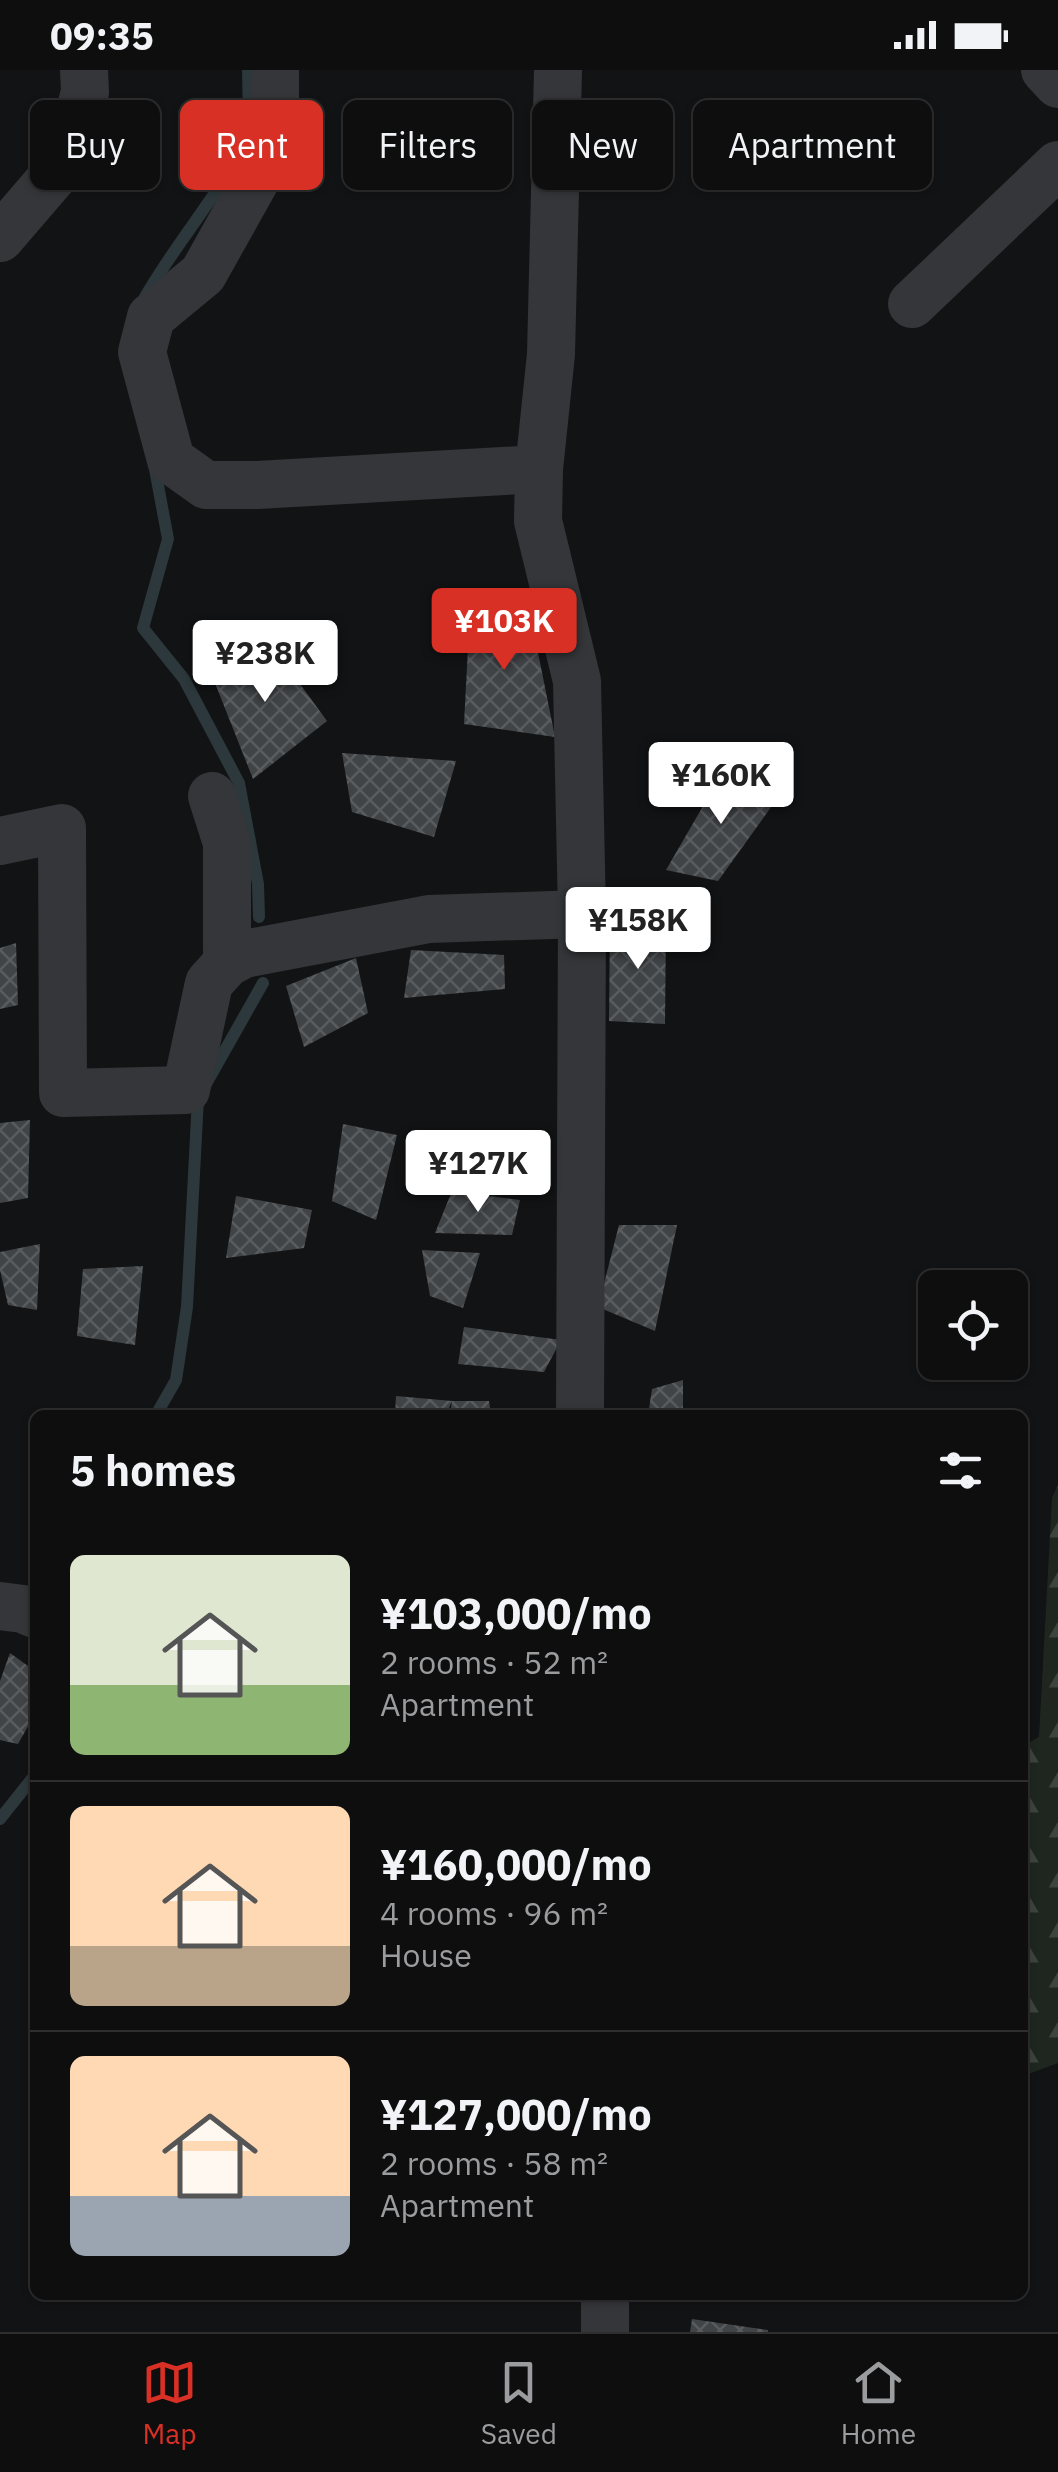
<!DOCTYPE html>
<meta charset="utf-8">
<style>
body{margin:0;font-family:"IBM Plex Sans",sans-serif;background:#171718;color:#f1f3f6;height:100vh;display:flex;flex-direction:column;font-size:38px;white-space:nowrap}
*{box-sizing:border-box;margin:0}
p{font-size:32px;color:#9b9c9e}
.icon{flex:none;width:55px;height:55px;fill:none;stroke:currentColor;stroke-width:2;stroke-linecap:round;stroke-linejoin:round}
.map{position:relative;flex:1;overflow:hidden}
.drawer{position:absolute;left:30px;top:1340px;width:998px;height:890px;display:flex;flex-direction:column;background:#0e0e0f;border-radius:15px;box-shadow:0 2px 8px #0004,0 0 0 2px #2e2e2f}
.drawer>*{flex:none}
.banner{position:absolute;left:30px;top:30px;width:1000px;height:90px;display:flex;gap:20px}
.buttons{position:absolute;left:918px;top:1200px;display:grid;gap:20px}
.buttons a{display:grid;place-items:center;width:110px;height:110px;border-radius:15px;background:#0e0e0f;box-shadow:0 2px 8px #0004,0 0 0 2px #2e2e2f;font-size:50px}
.price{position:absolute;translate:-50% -85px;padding:0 22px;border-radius:10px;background:#fff;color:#222;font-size:32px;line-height:65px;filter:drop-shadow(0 2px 5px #0008)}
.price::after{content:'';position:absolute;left:50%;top:60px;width:30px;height:22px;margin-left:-15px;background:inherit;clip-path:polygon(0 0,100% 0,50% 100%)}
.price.active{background:#d93025;color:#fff}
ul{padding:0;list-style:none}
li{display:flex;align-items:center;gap:30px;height:250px;padding:0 40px}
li+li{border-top:2px solid #2e2e2f}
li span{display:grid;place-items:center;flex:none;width:280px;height:200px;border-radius:15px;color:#555}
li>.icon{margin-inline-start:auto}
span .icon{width:120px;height:120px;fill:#fffc;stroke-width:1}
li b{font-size:42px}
h2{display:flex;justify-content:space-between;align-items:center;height:120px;padding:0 40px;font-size:42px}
.chip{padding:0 35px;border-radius:15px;background:#0e0e0f;box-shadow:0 2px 8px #0004,0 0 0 2px #2e2e2f;font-size:35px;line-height:90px}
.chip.active{background:#d93025;color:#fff}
.status{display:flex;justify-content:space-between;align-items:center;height:70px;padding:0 50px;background:#0e0e0f;direction:ltr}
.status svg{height:28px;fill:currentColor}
.tab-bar{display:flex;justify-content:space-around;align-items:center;height:140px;border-top:2px solid #2e2e2f;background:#0e0e0f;font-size:28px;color:#9b9c9e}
.tab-bar a{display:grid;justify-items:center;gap:5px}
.tab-bar .active{color:#d93025}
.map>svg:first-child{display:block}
.forest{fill:url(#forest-firs)}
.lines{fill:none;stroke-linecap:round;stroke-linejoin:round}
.stream{stroke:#2c383c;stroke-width:12}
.building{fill:url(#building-cross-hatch)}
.street{stroke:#343639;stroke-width:48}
</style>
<div class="status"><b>09:35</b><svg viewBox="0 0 49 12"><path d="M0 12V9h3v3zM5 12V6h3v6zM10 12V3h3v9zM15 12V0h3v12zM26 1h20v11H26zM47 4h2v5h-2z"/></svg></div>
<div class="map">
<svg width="1058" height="2262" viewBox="0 0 1058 2262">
<defs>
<pattern id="forest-firs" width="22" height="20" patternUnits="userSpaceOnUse" patternTransform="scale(2.5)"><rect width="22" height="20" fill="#1f261f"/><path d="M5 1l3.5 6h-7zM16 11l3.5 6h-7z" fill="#3d433d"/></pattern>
<pattern id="building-cross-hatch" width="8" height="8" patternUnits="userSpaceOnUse" patternTransform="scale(2.5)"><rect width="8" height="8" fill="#414447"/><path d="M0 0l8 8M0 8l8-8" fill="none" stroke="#595c5f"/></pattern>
</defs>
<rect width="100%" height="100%" fill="#121314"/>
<!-- forest -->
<path class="forest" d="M1058 1415V1993L1023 2006V1676L1039 1667 1052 1428Z"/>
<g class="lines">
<!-- stream -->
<g class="stream">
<path d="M248 0 249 53"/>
<path d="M145 227C175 175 214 130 244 77"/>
<path d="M154 394 168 469 143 558 184 609 239 713 258 814 259 847"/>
<path d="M156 1345 176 1310 187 1237 198 1028 263 913"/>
<path d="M0 1749 35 1705"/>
</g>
</g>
<!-- building -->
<g class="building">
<path d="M471 521 532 553 555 667 464 654Z"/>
<path d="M265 566 327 651 253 709 211 603Z"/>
<path d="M342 683 456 691 434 767 352 742Z"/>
<path d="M728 693 774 733 718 811 666 800Z"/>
<path d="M666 850 665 954 609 951 610 853Z"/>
<path d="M16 873 18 935 0 939V878Z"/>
<path d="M411 880 504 885 505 919 404 928Z"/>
<path d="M356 888 368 943 304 977 286 916Z"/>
<path d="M30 1050 28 1128 0 1133V1053Z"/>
<path d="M343 1054 397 1065 376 1150 332 1131Z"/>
<path d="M452 1121 520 1130 512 1165 435 1163Z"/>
<path d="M236 1126 312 1140 304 1178 226 1188Z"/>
<path d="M619 1155H677L655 1261 598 1237Z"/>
<path d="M40 1174 37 1240 8 1235 0 1200V1182Z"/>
<path d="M422 1180 480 1183 463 1238 430 1226Z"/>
<path d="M143 1196 135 1275 77 1266 83 1199Z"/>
<path d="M464 1257 561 1270 544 1302 458 1294Z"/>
<path d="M683 1310V1345H648L652 1319Z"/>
<path d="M396 1326 452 1331 446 1345H395Z"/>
<path d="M452 1331H489L491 1345H450Z"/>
<path d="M10 1583 35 1601V1644L18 1674 0 1670V1611Z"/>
<path d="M692 2249 768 2260V2262H690Z"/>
</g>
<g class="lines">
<!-- street -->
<g class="street">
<path d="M275 0V34L255 111 203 204 151 247 142 282 171 390 206 415H257L539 399"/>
<path d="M558 0 551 284 539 399 538 451 577 611 582 844 580 1345"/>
<path d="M1045 0 1058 14"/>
<path d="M0 168 67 90 85 22 84 0"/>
<path d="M912 234 1058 95"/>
<path d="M212 726 227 773V893"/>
<path d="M0 771 62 758 63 1023 186 1020 209 913 227 893 244 884 429 849 582 844"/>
<path d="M0 1536 23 1539 35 1544"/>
<path d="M605 2225V2262"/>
</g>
</g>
</svg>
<div class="buttons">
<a><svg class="icon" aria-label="locate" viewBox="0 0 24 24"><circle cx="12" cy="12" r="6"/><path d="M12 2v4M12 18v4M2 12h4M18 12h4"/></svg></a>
</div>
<b class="price active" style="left:504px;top:603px">¥103K</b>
<b class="price" style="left:265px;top:635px">¥238K</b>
<b class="price" style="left:721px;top:757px">¥160K</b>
<b class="price" style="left:638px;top:902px">¥158K</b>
<b class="price" style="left:478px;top:1145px">¥127K</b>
<div class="banner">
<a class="chip">Buy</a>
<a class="chip active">Rent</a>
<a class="chip">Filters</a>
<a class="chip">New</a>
<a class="chip">Apartment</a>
</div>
<section class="drawer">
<h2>5 homes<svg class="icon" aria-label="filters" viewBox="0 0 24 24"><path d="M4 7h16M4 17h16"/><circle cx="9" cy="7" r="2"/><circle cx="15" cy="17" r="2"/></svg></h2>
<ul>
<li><span style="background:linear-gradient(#dfe7d0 65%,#8fb573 0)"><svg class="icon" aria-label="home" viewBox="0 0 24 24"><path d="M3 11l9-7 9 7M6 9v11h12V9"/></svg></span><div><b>¥103,000/mo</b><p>2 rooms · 52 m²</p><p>Apartment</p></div></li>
<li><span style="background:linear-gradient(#ffd9b3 70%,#b9a48a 0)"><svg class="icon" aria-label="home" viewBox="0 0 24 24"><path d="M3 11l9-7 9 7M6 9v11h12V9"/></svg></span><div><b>¥160,000/mo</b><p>4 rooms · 96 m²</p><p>House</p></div></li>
<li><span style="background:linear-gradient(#ffd9b3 70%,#9aa5b1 0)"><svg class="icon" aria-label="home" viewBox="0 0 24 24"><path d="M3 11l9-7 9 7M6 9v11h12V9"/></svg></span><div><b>¥127,000/mo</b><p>2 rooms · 58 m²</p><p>Apartment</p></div></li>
</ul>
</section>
</div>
<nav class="tab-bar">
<a class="active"><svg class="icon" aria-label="map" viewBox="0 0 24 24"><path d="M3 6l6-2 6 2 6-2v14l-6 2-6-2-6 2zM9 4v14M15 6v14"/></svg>Map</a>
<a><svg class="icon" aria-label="saved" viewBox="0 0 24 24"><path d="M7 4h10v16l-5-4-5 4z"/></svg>Saved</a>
<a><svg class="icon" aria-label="home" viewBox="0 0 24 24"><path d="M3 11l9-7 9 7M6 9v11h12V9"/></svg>Home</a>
</nav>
